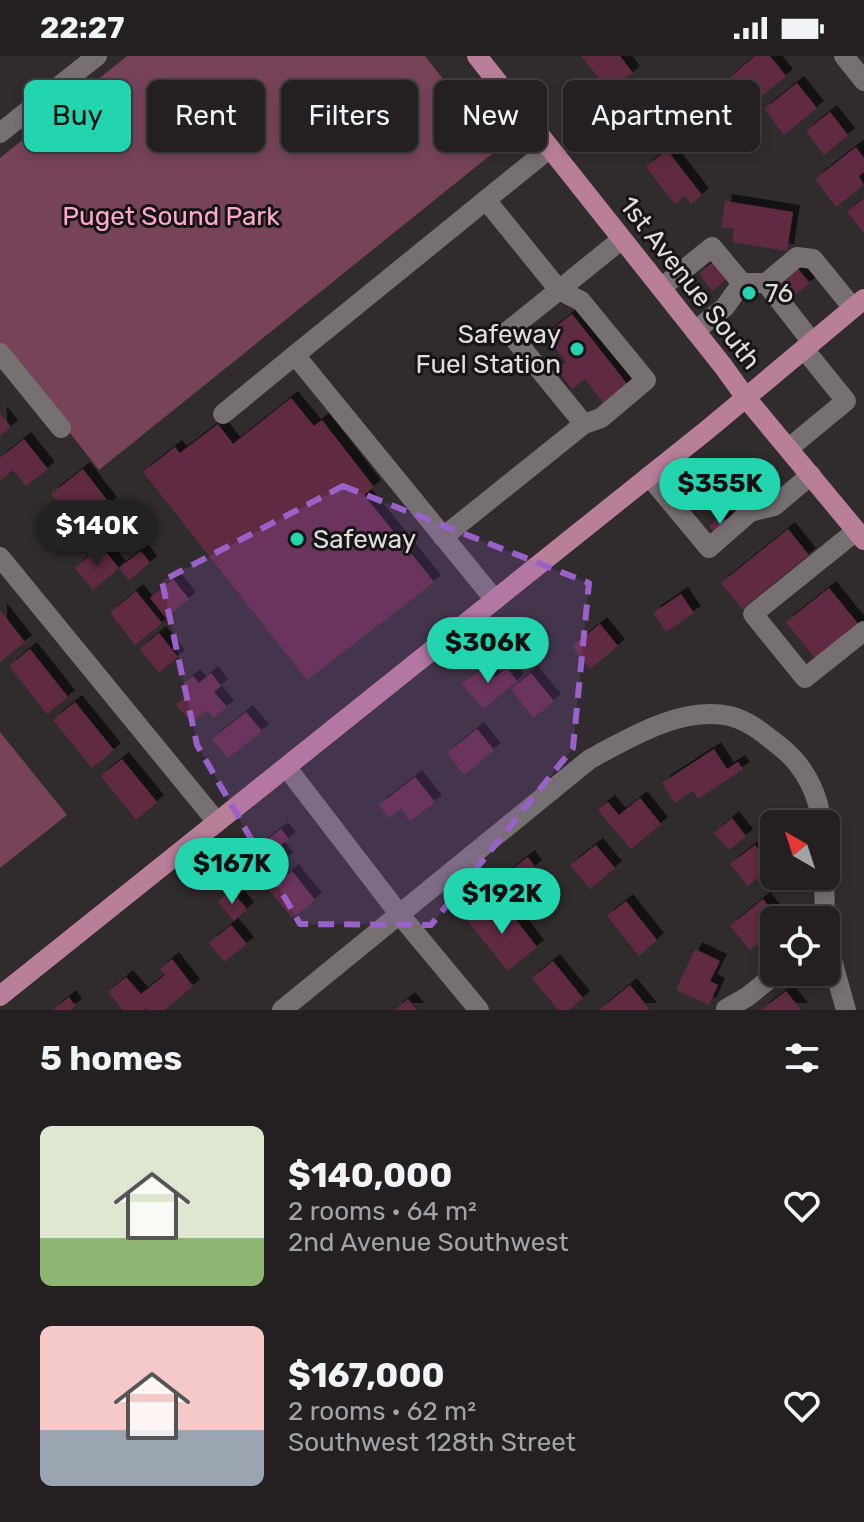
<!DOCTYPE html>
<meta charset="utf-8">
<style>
body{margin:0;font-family:Rubik,sans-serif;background:#2c282a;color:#f1f3f6;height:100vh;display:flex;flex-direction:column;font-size:30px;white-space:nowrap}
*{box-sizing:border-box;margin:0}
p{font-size:26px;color:#a3a3a5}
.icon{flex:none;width:44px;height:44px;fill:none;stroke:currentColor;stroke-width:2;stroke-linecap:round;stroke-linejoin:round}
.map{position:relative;height:954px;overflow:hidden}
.side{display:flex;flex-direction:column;background:#242022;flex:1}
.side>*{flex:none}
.hud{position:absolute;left:24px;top:24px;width:816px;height:72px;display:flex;gap:16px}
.needle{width:52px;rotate:321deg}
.fabs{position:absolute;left:760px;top:754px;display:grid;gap:16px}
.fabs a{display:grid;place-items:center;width:80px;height:80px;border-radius:12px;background:#242022;box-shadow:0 4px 12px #0003,0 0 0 2px #413e40;font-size:40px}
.price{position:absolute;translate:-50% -68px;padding:0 18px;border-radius:28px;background:#23d5af;color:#111;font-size:26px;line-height:52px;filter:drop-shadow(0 2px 4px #0008)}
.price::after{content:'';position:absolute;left:50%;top:48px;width:24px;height:18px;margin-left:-12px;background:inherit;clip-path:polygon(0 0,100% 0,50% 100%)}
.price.selected{background:#222;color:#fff}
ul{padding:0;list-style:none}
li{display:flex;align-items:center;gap:24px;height:200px;padding:0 40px}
li span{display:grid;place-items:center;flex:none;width:224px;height:160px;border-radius:12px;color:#555}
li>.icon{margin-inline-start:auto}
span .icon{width:96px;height:96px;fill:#fffc;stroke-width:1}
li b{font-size:34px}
h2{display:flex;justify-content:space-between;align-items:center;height:96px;padding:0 40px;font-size:34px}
.pill{padding:0 28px;border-radius:12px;background:#242022;box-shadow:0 4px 12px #0003,0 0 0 2px #413e40;font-size:28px;line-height:72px}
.pill.selected{background:#23d5af;color:#111}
.status{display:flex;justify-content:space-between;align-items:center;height:56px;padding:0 40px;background:#242022;direction:ltr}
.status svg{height:22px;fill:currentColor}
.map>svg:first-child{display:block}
.green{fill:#764359}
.building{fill:#5f2c43;filter:url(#shadow)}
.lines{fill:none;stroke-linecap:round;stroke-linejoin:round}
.minor{stroke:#777073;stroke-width:20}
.major{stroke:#b97e98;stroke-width:20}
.marked{fill:#9a61c9;fill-opacity:0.2;stroke:#9a61c9;stroke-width:6;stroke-dasharray:16 10;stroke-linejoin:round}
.poi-dot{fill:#23d5af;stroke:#171415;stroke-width:3}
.labels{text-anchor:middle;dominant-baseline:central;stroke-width:6;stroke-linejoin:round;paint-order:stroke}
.park-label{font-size:26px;fill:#ffa8cd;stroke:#171415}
.street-label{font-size:26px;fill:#e1dddf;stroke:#171415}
.poi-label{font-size:26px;fill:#e1dddf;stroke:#171415;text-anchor:start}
</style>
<div class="status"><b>22:27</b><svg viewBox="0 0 49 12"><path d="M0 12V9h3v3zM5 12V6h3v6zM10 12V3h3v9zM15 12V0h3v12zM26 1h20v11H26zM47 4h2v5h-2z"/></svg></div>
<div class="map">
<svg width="864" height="954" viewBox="0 0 864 954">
<defs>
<filter id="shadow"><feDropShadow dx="7" dy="-7" stdDeviation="0" flood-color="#0009"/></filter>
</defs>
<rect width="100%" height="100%" fill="#302b2d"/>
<!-- green -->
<g class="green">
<path d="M127 0H425L498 93 99 414 0 288V102Z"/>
<path d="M0 676 67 759 0 812Z"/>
</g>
<!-- building -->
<g class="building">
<path d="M581 0H620L633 17 610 36Z"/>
<path d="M755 0H770L786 20 750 50 727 24Z"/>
<path d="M797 27 817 52 784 79 764 53Z"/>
<path d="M629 51 648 74 621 96 602 72Z"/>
<path d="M830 56 848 79 824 99 806 75Z"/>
<path d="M856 91 864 102V116L859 120 864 129 836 151 815 123Z"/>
<path d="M667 94 702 139 691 148 685 140 675 148 646 111Z"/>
<path d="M864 142V177L847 156Z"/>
<path d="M725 145 793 156 787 195 732 186 734 173 721 171Z"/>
<path d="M717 203 731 220 712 235 699 217Z"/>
<path d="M794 208 810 227 792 241 777 223Z"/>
<path d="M572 258 628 329 604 348 585 323 572 333 557 313 566 306 545 279Z"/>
<path d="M291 342 314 370 322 364 374 431 364 439 434 526 307 624 143 416 175 391 180 397 218 368 233 388Z"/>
<path d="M0 357 11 371 0 380Z"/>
<path d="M24 383 48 413 26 430 13 414 0 425V402Z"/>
<path d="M83 413 110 448 100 456 109 467 88 484 51 438Z"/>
<path d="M722 459 730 469 717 480 709 470Z"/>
<path d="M788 473 809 499 742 553 721 527Z"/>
<path d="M101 490 119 512 93 534 75 512Z"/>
<path d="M141 495 150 507 129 524 119 512Z"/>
<path d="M173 523 189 543 166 562 150 542Z"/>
<path d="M829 532 860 570 816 604 786 566Z"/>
<path d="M136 535 162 567 135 589 110 557Z"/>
<path d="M681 538 694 557 666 576 653 557Z"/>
<path d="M0 554 25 586 0 606Z"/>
<path d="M600 568 618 590 590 613 572 590Z"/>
<path d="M159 577 178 601 159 617 140 593Z"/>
<path d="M30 593 68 641 47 658 9 610Z"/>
<path d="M485 609 495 621 507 612 517 625 483 653 462 628Z"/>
<path d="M211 617 221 630 214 636 227 651 213 662 207 654 192 667 176 649 187 639 180 631 193 620 199 627Z"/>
<path d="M531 617 554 645 533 662 511 633Z"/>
<path d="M75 646 114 694 92 712 53 664Z"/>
<path d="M246 656 262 675 228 702 212 683Z"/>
<path d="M477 673 494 694 464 719 447 697Z"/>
<path d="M714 693 727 713 738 706 743 713 698 743 693 735 675 747 662 727Z"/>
<path d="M122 703 157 746 136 764 101 720Z"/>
<path d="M415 721 435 746 410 765 401 753 389 762 379 749Z"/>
<path d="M640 742 661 768 631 793 598 754 608 746 619 759Z"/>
<path d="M732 762 746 780 729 794 714 777Z"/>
<path d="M281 773 289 783 277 792 286 803 262 822 245 801Z"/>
<path d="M596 789 615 812 590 833 570 809Z"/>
<path d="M755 789 772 810 748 830 730 808Z"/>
<path d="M528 801 535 811 502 838 494 827Z"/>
<path d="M292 815 315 844 292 862 269 834Z"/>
<path d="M231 834 247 853 234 865 218 846Z"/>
<path d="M763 843 773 855 762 864 772 876 750 894 730 870Z"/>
<path d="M626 845 657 884 639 900 607 860Z"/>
<path d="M486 846 503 868 513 860 537 891 508 915 466 863Z"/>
<path d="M231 869 247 888 224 906 209 887Z"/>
<path d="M695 893 720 905 710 925 718 929 709 949 676 934Z"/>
<path d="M172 903 193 930 165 954H147L145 952 143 954H123L108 936 126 921 141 938 165 919 160 913Z"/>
<path d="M553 905 583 942 569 954H558L532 922Z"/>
<path d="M630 929 650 954H599Z"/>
<path d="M786 935 801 954H761Z"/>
<path d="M69 941 75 950 70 954H53Z"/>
<path d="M408 943 417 954H394Z"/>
</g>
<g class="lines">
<!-- minor -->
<g class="minor">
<path d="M844 0 864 25"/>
<path d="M0 77 97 0"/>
<path d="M742 227H766L797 201 813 203 853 252"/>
<path d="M766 227 812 286"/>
<path d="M661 232 712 191 742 227"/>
<path d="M695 275 725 251 742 227"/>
<path d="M0 297 61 372"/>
<path d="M223 358 295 299"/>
<path d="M584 368 601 362 646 324 581 245 559 234 622 183"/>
<path d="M789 392 846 345 804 293"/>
<path d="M649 420 709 492 750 456 774 450 811 419"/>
<path d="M856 475 753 558 805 622 864 575"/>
<path d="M443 481 584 368 508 275 559 234 486 144"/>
<path d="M0 501 217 766"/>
<path d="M495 544 295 299 550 92"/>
<path d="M287 712 400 859 479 954"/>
<path d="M824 820 825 864"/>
<path d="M826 883 846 954"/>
<path d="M726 953 747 941 778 916"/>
<path d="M282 954 590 703C631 681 681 650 730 660 750 665 767 680 783 693 804 710 820 740 821 768"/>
</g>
<!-- major -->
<g class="major">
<path d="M477 0 723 310 746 342 864 484"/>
<path d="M0 940 707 374 864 243"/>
</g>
</g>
<!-- marked area -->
<path class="marked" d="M343 430 589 527 573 692 431 869 300 868 197 689 162 525Z"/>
<!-- markers -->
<g class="poi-dot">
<circle cx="749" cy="237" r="8"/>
<circle cx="577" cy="293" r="8"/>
<circle cx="297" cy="483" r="8"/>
</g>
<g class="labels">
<!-- park labels -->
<g class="park-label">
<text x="171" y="160">Puget Sound Park</text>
</g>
<!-- street labels -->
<g class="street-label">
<text transform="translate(690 227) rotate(52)">1st Avenue South</text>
</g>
<!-- poi labels -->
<g class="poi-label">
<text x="765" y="237">76</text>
<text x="561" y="278" text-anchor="end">Safeway<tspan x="561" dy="30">Fuel Station</tspan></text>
<text x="313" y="483">Safeway</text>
</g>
</g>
</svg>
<div class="fabs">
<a><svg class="needle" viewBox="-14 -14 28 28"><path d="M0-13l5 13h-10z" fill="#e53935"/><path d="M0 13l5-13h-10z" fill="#a3a3a5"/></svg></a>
<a><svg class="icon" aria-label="locate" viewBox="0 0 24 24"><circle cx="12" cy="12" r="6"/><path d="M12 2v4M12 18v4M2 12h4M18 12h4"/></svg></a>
</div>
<b class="price" style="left:720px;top:470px">$355K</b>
<b class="price selected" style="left:97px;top:512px">$140K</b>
<b class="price" style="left:488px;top:629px">$306K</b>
<b class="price" style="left:232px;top:850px">$167K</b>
<b class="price" style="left:502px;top:880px">$192K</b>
<div class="hud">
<a class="pill selected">Buy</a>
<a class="pill">Rent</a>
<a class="pill">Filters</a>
<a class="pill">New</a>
<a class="pill">Apartment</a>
</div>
</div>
<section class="side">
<h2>5 homes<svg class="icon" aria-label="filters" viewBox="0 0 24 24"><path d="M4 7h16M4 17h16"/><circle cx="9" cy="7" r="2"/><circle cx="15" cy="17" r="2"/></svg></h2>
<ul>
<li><span style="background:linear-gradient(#dfe7d0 70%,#8fb573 0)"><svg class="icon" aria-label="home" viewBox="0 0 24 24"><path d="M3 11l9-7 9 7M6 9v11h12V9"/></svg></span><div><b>$140,000</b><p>2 rooms · 64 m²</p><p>2nd Avenue Southwest</p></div><svg class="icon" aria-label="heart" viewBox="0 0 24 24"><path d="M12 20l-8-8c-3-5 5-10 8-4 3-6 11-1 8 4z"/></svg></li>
<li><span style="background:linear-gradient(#f6c9c9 65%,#9aa5b1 0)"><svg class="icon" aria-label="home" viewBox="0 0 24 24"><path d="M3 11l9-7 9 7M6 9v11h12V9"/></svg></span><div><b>$167,000</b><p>2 rooms · 62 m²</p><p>Southwest 128th Street</p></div><svg class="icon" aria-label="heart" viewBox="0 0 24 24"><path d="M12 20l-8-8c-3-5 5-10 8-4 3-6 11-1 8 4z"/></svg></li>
</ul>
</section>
